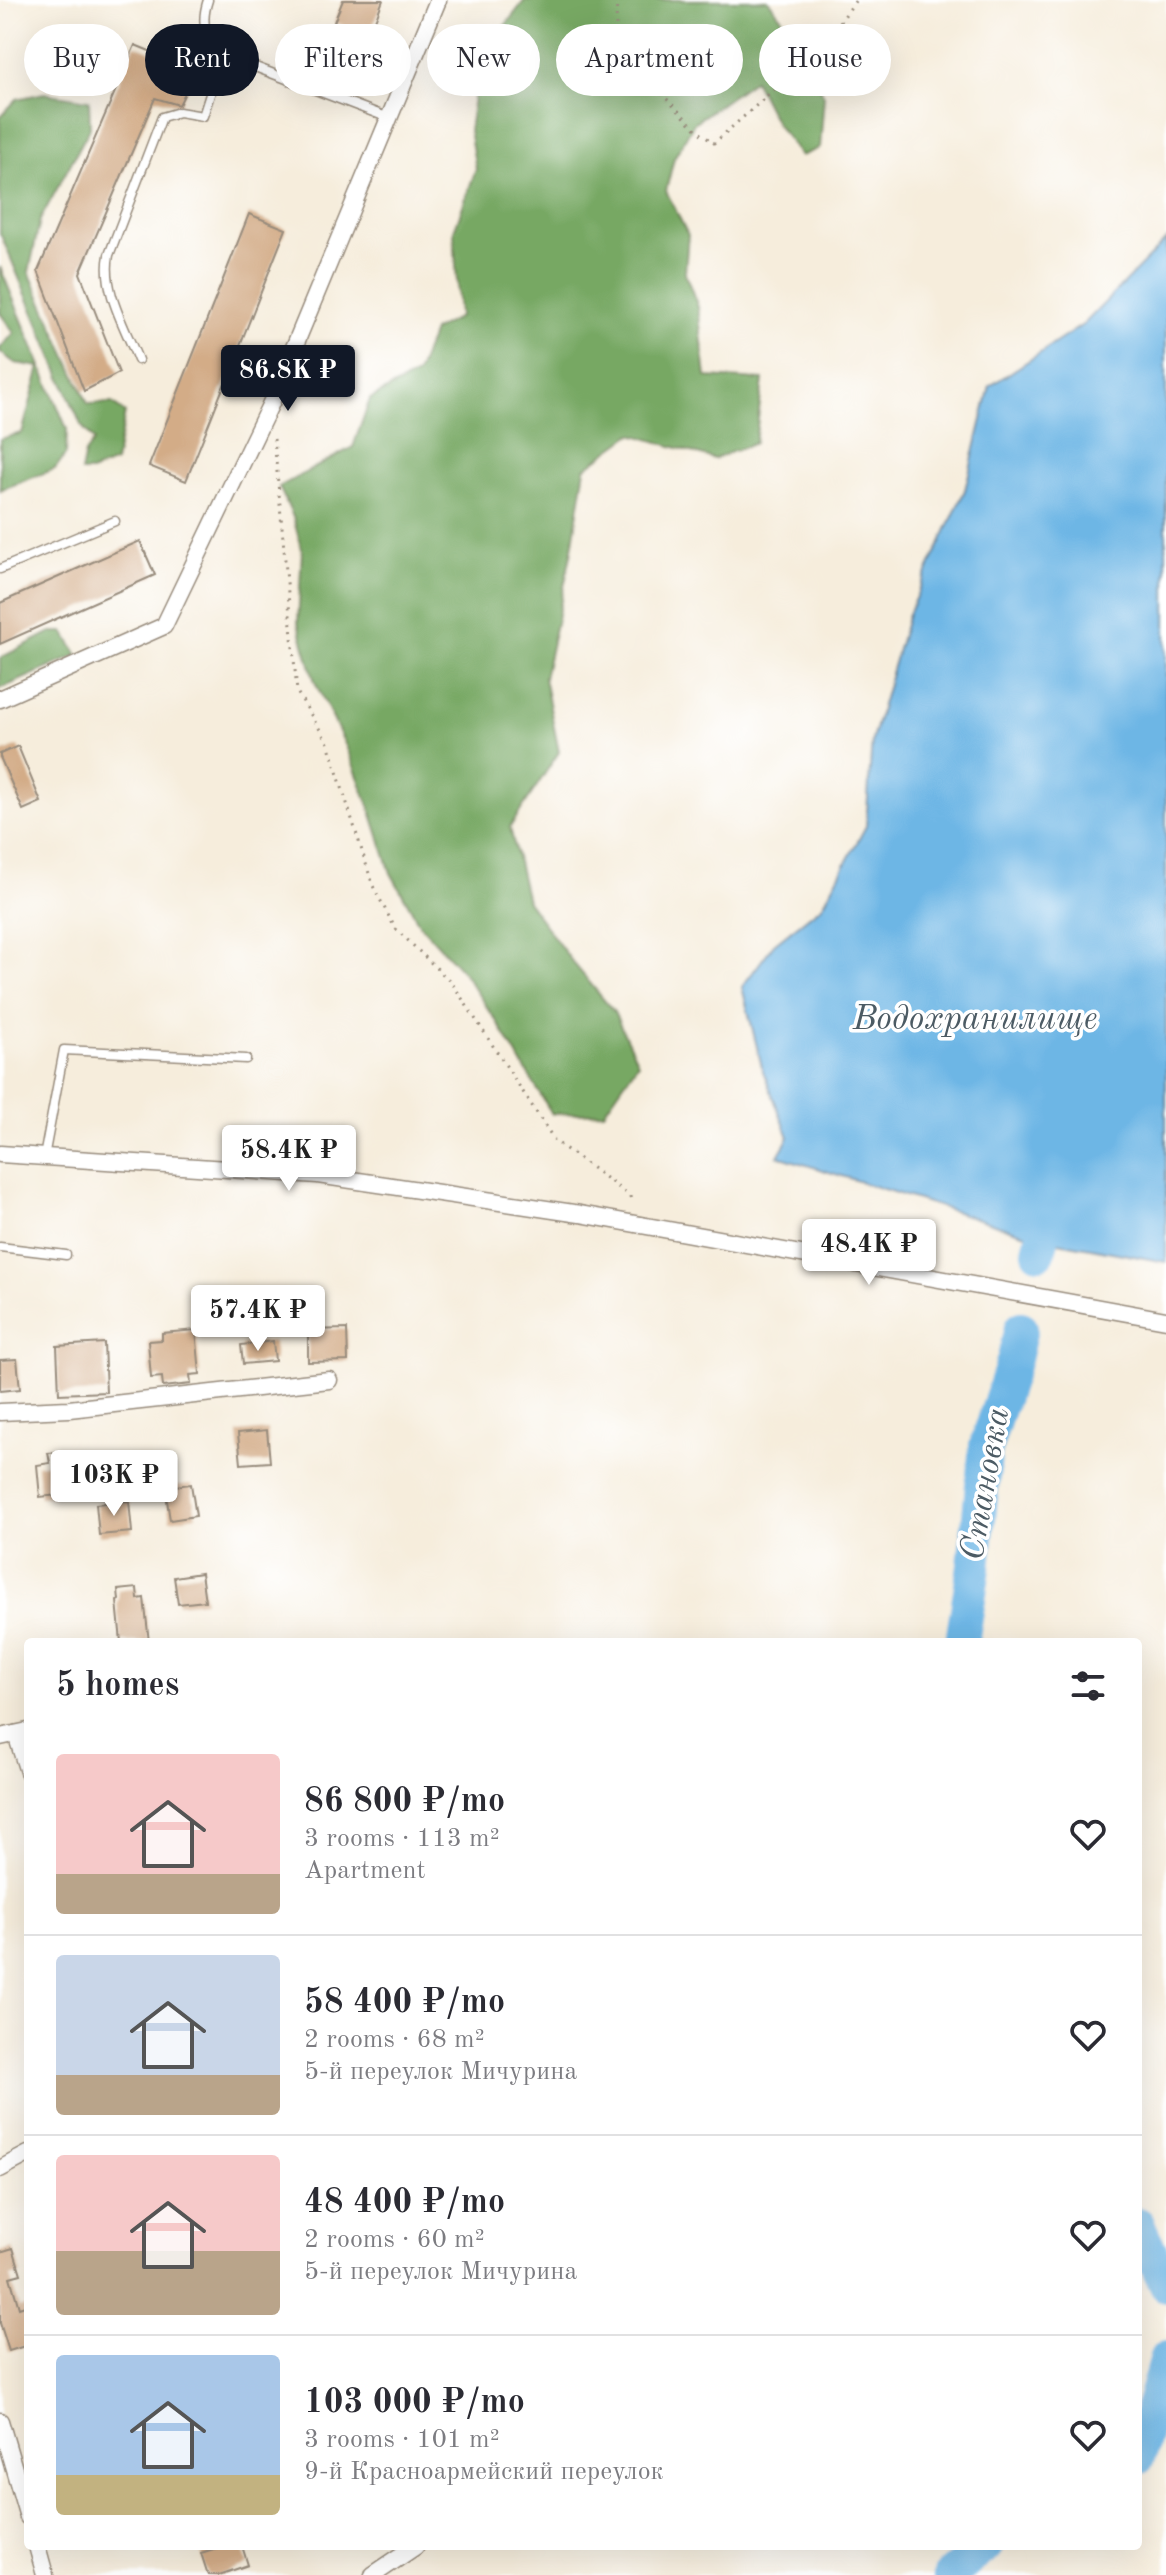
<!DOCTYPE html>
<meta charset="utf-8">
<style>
body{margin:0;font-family:"Old Standard TT",serif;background:#f7f7f7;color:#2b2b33;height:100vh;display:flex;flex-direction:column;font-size:30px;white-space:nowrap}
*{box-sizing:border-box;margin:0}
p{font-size:26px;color:#7c7c81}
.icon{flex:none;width:44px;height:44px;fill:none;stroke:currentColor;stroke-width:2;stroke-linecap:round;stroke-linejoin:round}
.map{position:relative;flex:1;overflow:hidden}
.details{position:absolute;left:24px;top:1638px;width:1118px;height:912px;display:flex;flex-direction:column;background:#fff;border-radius:8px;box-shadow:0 8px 32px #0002}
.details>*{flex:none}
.banner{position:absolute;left:24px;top:24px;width:1118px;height:72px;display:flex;gap:16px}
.price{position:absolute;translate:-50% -68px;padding:0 18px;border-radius:8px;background:#fff;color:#222;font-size:26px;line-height:52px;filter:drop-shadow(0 2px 4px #0008)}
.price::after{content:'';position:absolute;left:50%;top:48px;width:24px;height:18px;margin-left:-12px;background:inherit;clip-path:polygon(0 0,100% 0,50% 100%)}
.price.active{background:#111827;color:#fff}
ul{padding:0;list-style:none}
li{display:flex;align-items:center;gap:24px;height:200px;padding:0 32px}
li+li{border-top:2px solid #e1e1e2}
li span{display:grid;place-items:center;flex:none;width:224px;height:160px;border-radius:8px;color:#555}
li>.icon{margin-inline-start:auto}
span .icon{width:96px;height:96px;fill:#fffc;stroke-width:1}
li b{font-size:34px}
h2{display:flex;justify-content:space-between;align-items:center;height:96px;padding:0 32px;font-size:34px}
.tag{padding:0 28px;border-radius:36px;background:#fff;box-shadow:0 8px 32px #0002;font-size:28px;line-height:72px}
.tag.active{background:#111827;color:#fff}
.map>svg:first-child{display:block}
.forest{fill:#77a863;stroke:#596940;stroke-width:2}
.water{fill:#6db6e5;stroke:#547082;stroke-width:2}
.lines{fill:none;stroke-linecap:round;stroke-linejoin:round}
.river{stroke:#6db6e5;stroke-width:34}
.building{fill:#d3ac87}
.lane-casing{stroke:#988c7d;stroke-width:11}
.street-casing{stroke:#988c7d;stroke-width:19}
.path{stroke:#988c7d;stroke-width:3;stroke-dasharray:2 6;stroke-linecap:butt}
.lane{stroke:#fff;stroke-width:8}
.street{stroke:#fff;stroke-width:16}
.labels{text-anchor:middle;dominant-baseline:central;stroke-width:7;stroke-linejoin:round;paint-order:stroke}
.water-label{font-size:34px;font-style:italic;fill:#4c5b64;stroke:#fff}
</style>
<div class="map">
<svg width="1166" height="2575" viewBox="0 0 1166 2575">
<rect width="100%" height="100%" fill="#fff"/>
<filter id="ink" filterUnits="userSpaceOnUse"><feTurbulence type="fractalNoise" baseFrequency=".0125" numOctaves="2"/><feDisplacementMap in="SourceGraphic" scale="16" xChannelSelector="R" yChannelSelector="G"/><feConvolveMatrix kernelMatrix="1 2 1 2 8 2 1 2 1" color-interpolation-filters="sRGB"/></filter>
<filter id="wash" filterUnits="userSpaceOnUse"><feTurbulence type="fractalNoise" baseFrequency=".006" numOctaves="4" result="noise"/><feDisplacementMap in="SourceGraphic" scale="32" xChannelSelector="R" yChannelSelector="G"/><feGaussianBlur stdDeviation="1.8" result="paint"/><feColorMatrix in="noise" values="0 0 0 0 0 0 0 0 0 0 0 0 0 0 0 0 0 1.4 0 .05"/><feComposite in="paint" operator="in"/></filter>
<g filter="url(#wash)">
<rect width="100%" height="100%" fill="#f6eddc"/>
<!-- forest -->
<g class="forest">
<path d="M525 0H768L791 30 824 96 820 148 801 156 777 125 754 80 694 123 674 158 666 191 688 235 685 273 698 307 706 377 763 380 755 443 714 459 632 434 585 468 571 555 544 678 559 752 510 827 527 901 570 959 614 1012 638 1063 604 1112 552 1114 497 1022 463 972 420 925 391 873 369 805 346 746 315 682 298 623 302 550 293 517 279 487 353 447 370 399 417 374 433 331 459 317 454 231 476 169 469 130 480 58Z"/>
<path d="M44 93 89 100 90 128 40 220 29 272 88 404 112 403 125 413 115 462 91 472H81L85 453 94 441 81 425 0 233V117L17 99Z"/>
<path d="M0 267 67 429 66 454 55 469 0 490V439L22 433 40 367 15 363 0 352V348L14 333 0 313Z"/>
<path d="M51 632H64L78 655 0 689V658Z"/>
</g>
<!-- water -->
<path class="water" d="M1166 240V1262L1042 1239 778 1156 789 1137 763 1071 742 987 774 944 823 905 866 826 872 740 908 614 965 490 990 386 1084 324Z"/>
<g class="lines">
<!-- river -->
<g class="river">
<path d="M1039 1252 1042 1239"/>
<path d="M962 1642 974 1567 986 1446 1014 1359 1021 1328"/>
<path d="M1138 2224 1166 2285"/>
<path d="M1138 2458 1166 2358"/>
<path d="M950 2575 986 2546"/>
</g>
</g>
<g id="blocks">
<!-- building -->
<g class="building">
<path d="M343 0H383L369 36 334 22Z"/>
<path d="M135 45 196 70 179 105 155 98 80 273 119 373 84 391 38 271Z"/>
<path d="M249 214 286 229 186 481 149 466Z"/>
<path d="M140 541 155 575 0 644V603Z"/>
<path d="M18 746 41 802 23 810 0 757V754Z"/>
<path d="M347 1329 348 1361 308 1362V1330Z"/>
<path d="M196 1330 200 1374 190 1375 191 1384 163 1387 162 1377 151 1378 148 1341 162 1340V1333Z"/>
<path d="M273 1341 275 1361 243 1364 241 1345Z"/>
<path d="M104 1343 106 1392 59 1394 57 1346Z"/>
<path d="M17 1359 20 1389 0 1391V1360Z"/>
<path d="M267 1430 270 1462 241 1464 238 1433Z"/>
<path d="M64 1452 68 1494 40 1497 37 1465 50 1463 48 1453Z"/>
<path d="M191 1484 196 1516 170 1520 165 1487Z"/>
<path d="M129 1501 132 1532 99 1535 96 1504Z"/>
<path d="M201 1573 205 1601 178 1604 174 1577Z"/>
<path d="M137 1588 138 1599 144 1598 149 1642H121L117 1601 119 1600 118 1590Z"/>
<path d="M13 2248 21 2274 10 2277 19 2308 28 2305V2345L9 2351 0 2323V2252Z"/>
<path d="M223 2546H242L248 2565 219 2575H208L201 2553Z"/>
</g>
</g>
</g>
<g filter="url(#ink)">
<use href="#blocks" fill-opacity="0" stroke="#988c7d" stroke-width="2"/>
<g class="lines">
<defs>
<g id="lane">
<path d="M208 0C198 30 209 45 235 59"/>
<path d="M138 360C125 327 102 290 109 255L162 117 179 112 203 116 221 60 250 65 389 118"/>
<path d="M0 569 115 521"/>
<path d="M44 1157 64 1050 246 1059"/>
<path d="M0 1247 66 1255"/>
</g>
<g id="street">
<path d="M0 699 164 626 271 403 438 0"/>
<path d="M0 1154 318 1175 580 1214 1166 1320"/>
<path d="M0 1412 69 1409 329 1380"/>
<path d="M16 1734 28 1772"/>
<path d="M0 1737 28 1731"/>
<path d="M0 2169 28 2154"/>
<path d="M0 2421 28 2517"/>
<path d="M37 2546 45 2575"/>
<path d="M373 2575 416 2546"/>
</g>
</defs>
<!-- lane casing -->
<use href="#lane" class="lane-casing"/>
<!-- street casing -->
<use href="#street" class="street-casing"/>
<!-- path -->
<g class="path">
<path d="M617 0 615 46 699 132 714 143 821 48 856 0"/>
<path d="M274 439 297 692 328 743 373 886 395 928 452 983 555 1141 630 1196 631 1204"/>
</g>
<!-- lane -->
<use href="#lane" class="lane"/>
<!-- street -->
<use href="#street" class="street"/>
</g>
</g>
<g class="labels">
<!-- water labels -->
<g class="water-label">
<text x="975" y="1020">Водохранилище</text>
<text transform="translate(986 1484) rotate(-80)">Становка</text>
</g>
</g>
</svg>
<b class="price active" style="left:288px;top:413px">86.8K ₽</b>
<b class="price" style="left:289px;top:1193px">58.4K ₽</b>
<b class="price" style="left:869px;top:1287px">48.4K ₽</b>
<b class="price" style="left:258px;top:1353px">57.4K ₽</b>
<b class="price" style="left:114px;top:1518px">103K ₽</b>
<div class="banner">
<a class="tag">Buy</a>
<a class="tag active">Rent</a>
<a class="tag">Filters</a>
<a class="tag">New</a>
<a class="tag">Apartment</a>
<a class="tag">House</a>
</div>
<section class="details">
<h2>5 homes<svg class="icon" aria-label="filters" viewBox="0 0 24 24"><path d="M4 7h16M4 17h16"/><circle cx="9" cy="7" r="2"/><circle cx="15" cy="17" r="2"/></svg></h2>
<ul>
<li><span style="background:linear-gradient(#f6c9c9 75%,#b9a48a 0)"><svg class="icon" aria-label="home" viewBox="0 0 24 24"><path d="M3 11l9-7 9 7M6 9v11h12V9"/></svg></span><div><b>86 800 ₽/mo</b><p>3 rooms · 113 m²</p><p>Apartment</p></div><svg class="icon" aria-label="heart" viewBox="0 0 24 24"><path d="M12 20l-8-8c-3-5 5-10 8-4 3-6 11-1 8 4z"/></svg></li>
<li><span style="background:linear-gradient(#c9d6e8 75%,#b9a48a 0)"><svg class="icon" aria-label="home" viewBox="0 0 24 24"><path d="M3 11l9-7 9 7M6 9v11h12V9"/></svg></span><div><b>58 400 ₽/mo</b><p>2 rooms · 68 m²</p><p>5-й переулок Мичурина</p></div><svg class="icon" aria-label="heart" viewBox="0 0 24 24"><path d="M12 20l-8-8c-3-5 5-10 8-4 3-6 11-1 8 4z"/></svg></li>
<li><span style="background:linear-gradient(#f6c9c9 60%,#b9a48a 0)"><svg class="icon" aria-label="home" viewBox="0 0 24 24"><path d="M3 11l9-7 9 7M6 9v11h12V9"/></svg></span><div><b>48 400 ₽/mo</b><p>2 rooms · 60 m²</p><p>5-й переулок Мичурина</p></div><svg class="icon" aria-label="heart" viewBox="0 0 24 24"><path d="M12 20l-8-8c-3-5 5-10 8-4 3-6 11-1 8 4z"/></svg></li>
<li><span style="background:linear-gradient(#a9c7e8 75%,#c2b280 0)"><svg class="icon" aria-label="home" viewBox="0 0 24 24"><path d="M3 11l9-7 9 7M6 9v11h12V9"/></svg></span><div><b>103 000 ₽/mo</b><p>3 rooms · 101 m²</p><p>9-й Красноармейский переулок</p></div><svg class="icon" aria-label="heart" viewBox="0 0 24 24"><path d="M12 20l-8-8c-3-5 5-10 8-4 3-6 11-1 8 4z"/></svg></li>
</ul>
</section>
</div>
